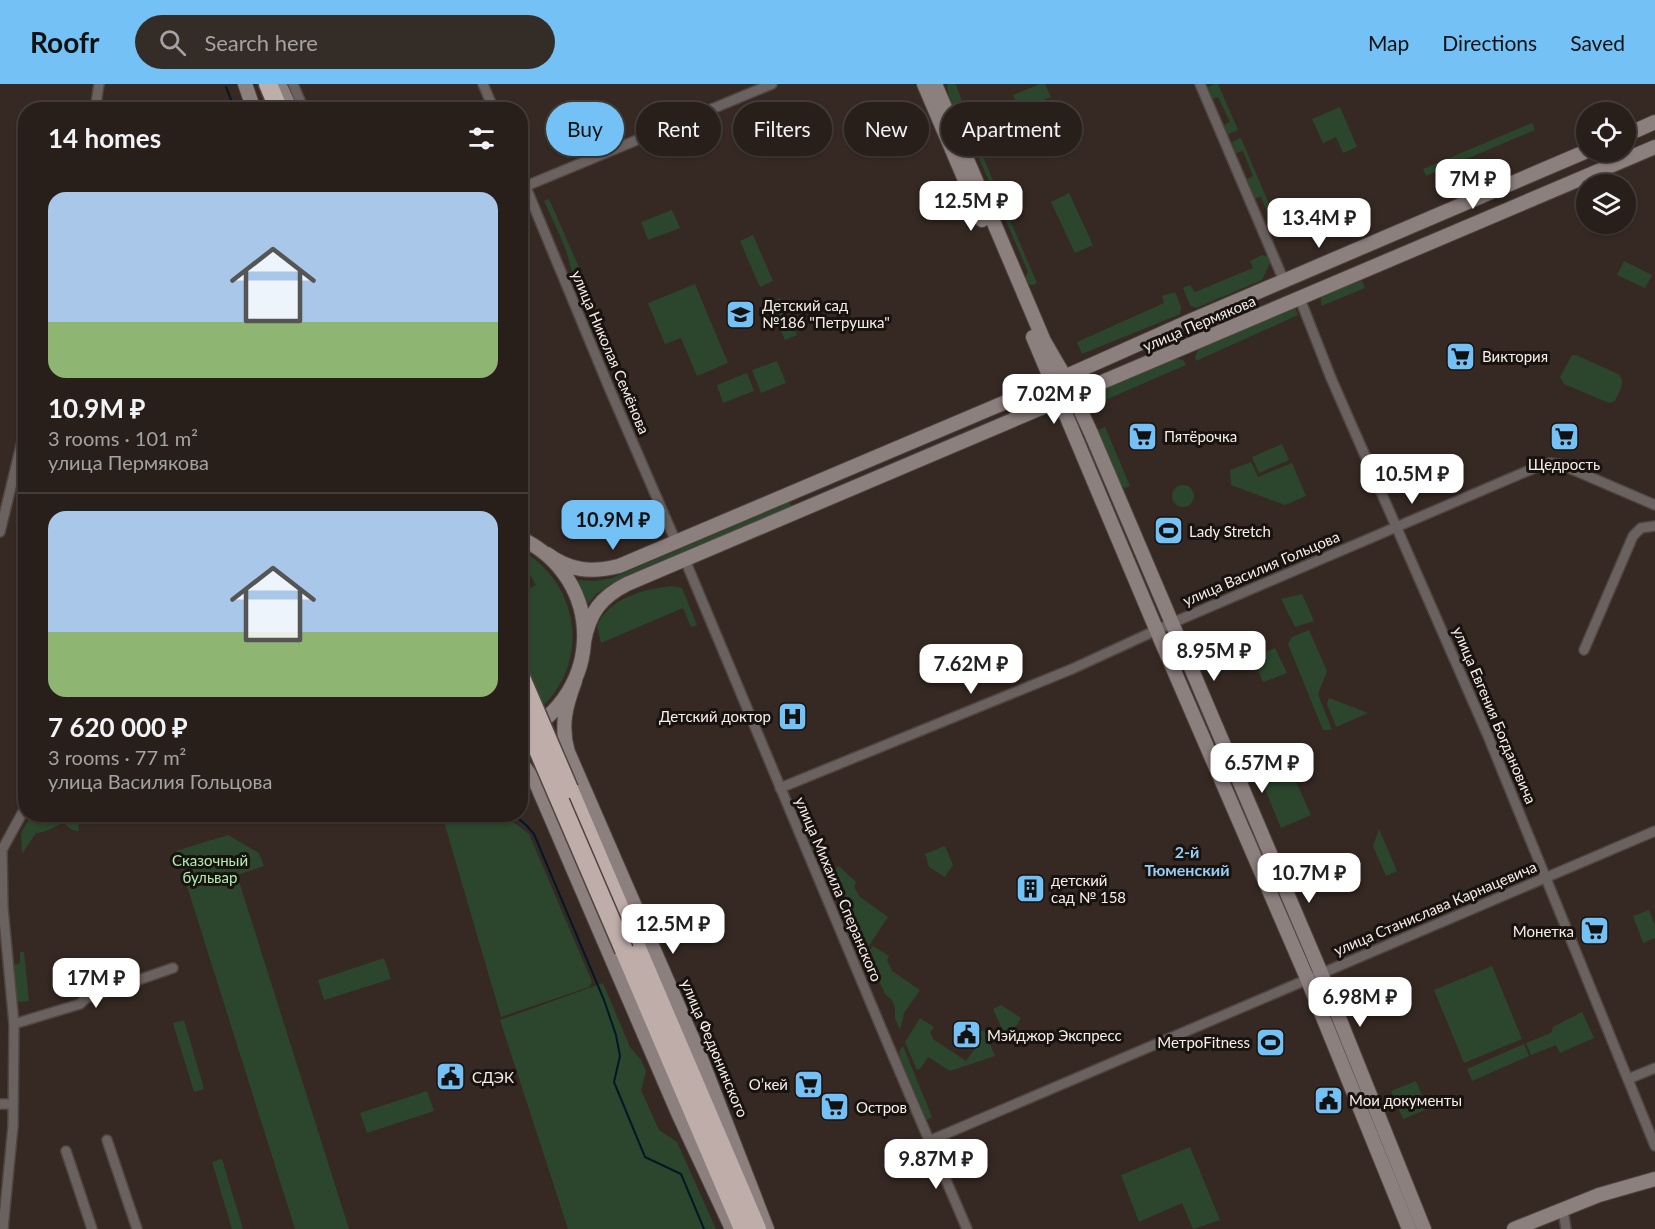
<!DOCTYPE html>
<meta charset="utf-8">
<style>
body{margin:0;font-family:Lato,sans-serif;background:#342c27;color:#f1f3f6;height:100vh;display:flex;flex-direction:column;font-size:22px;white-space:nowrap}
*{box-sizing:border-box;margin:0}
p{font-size:20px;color:#a5a2a2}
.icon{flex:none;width:33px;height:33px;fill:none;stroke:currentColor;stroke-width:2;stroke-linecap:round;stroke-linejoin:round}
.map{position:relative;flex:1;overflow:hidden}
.sheet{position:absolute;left:18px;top:18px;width:510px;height:720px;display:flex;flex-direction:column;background:#281f1a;border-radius:24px;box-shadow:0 2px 4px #0004,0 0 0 2px #443d39}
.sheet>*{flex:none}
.guide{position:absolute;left:546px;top:18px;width:570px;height:54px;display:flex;gap:12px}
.fabs{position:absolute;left:1576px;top:18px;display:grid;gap:12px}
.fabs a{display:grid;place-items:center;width:60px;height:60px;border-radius:50%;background:#281f1a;box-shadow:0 2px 4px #0004,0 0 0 2px #443d39;font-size:30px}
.price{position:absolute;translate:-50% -51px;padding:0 14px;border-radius:12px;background:#fff;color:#222;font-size:20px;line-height:39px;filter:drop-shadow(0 2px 3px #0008)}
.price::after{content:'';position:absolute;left:50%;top:36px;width:18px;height:14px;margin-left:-9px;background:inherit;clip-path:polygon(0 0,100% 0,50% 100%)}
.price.selected{background:#73c1f5;color:#111}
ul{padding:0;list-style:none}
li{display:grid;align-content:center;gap:12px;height:318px;padding:0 30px}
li+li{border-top:2px solid #443d39}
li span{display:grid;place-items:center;height:186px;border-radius:18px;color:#555}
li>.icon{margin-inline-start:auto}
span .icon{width:108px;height:108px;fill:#fffc;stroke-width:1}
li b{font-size:26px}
h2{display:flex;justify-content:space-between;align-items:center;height:72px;padding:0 30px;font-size:26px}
.tag{padding:0 21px;border-radius:27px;background:#281f1a;box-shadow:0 2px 4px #0004,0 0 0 2px #443d39;font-size:21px;line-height:54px}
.tag.selected{background:#73c1f5;color:#111}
header{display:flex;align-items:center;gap:36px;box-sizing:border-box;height:84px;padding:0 30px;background:#73c1f5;color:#111}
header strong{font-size:28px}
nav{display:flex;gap:33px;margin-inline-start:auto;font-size:21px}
.search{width:420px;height:54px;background:#342c27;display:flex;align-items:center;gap:15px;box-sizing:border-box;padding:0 21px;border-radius:33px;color:#a5a2a2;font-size:22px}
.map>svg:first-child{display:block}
.green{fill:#2b462c}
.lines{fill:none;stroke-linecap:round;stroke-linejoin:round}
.stream{stroke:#001827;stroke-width:2}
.street-casing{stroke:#51453f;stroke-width:12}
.secondary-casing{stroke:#51453f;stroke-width:16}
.highway-casing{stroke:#51453f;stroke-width:21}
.street{stroke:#6a6261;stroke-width:9}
.secondary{stroke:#8c807f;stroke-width:14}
.highway{stroke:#bfadaa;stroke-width:18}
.highway-bridge-casing{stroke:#51453f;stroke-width:21;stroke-linecap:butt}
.highway-bridge{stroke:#bfadaa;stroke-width:18}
.labels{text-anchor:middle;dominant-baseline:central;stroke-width:6;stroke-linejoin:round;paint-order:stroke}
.poi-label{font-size:15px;fill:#f7eeeb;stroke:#191310;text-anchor:start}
.street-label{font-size:15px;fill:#f7eeeb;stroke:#191310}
.park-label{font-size:15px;fill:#aeeeaf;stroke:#191310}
.neighbourhood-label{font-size:16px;font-weight:bold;fill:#97cef6;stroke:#191310}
</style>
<header>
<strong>Roofr</strong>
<div class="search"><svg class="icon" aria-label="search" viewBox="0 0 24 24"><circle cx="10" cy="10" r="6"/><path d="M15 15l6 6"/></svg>Search here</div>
<nav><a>Map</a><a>Directions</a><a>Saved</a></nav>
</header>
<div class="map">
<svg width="1655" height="1145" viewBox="0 0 1655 1145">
<rect width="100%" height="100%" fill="#362923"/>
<!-- green -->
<g class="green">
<path d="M947 0H956L974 54 967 56 963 53 950 21Z"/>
<path d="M1040 0H1045L1051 13 1020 26 1013 11Z"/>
<path d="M1215 0H1218L1238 46 1228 50 1224 41 1230 38 1218 13 1213 15 1208 3Z"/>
<path d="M1340 23 1357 63 1343 69 1336 53 1323 59 1312 35Z"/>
<path d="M1532 39 1535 46 1426 92 1423 85Z"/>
<path d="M1241 54 1278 141 1269 145 1267 143 1272 140 1261 113 1255 114 1247 95 1253 92 1243 67 1236 69 1232 58Z"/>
<path d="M977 59 1037 199 1032 201 1026 200 1024 196 1028 188 978 72 971 71 969 67Z"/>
<path d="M1069 109 1093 161 1075 169 1051 118Z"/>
<path d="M549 115 597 224 593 228C575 210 573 187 565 164 559 148 551 132 544 117Z"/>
<path d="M672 126 680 144 648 156 641 138Z"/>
<path d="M753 151 773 197 760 203 740 157Z"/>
<path d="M1262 171 1270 173V179L1262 196 1196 224 1190 221 1183 204 1190 201 1195 208 1253 184 1250 177Z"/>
<path d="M1624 177 1652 191 1645 204 1617 191Z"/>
<path d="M1362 197 1365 204 1321 222V210L1340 202Z"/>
<path d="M695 200 728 279 697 292 681 254 665 260 648 219Z"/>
<path d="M1175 208 1181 223 1180 230 1082 270 1077 258 1164 219 1162 212Z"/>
<path d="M780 214 797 251 785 256 769 219Z"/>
<path d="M1290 223 1295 224 1298 231 1196 277 1195 273 1199 264Z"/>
<path d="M1572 271H1576L1618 290C1627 298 1619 307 1615 317L1609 319 1564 300 1560 293Z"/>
<path d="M1171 273 1183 276 1186 281 1103 317 1098 305Z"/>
<path d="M777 277 786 299 761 309 752 286Z"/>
<path d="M747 289 754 307 723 319 717 301Z"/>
<path d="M1105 343 1130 402 1125 404 1119 401 1097 350 1098 346Z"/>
<path d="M1282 360 1289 376 1259 389 1252 373Z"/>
<path d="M1251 378 1258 393 1292 379 1306 412 1285 421 1231 401 1230 386Z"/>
<circle cx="1183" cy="412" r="11"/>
<path d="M790 418 791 423 614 498 596 510 588 520 578 496 595 497 612 494Z"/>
<path d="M521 466C573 495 590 564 552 612 543 623 532 631 521 639V509L536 501 531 492 521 497Z"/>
<path d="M672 502 682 504 697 541 691 543 683 524 601 559 597 542C609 514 644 505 672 502Z"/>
<path d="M1302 510 1314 537 1295 543 1281 515Z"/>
<path d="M1309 546 1327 587 1318 610 1332 646H1323L1288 560 1292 553Z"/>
<path d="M1275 564 1287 589 1263 598 1252 573Z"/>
<path d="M1329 614 1368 629 1336 643 1327 620Z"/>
<path d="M1263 663 1283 668 1311 731 1281 744 1250 669Z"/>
<path d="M797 716 825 778 817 776 792 718Z"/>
<path d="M32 730H108V731L78 741 79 747 72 746 64 739C55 742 45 749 36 749L22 770 21 749Z"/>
<path d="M442 731H504L529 750 592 898 589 903 501 933Z"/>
<path d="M1379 745 1397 787 1386 792 1373 762Z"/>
<path d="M228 751 259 769 264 782 237 791 349 1145H295L176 767Z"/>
<path d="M945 762 953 781 945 793 929 783 925 770Z"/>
<path d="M839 782 856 798 854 803 860 813 888 833 866 866 831 785Z"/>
<path d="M1649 826 1655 842V854L1643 859 1633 832Z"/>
<path d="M873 862 889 872 887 876 892 887 920 906 904 929 900 946 895 934V924L892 916 885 910 867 870Z"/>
<path d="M20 868H24L29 917 18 918 16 914 14 881 20 879Z"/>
<path d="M384 874 391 895 324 916 318 896Z"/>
<path d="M1492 882 1522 955 1464 979 1434 906Z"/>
<path d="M603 899 630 963 641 976 646 987 641 1006 659 1046 677 1058 716 1145H568L500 936Z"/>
<path d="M1001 921 1021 934 1010 952H1005L993 925Z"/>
<path d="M1582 928 1594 954 1560 969 1556 961 1531 971 1526 959 1551 949 1553 943Z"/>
<path d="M920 934 934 943 930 948 933 955 966 977 982 955 980 948 984 946 995 972 950 987 928 973 920 985 917 986 905 958Z"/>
<path d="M184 936 204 1005 194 1008 173 939Z"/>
<path d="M1524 960 1529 972 1472 997 1467 985Z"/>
<path d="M903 962 932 1033 927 1036 900 973 899 968Z"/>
<path d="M1416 997 1427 1025 1403 1035 1391 1007Z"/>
<path d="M427 1007 434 1027 367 1049 360 1029Z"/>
<path d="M1190 1063 1220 1136 1193 1145 1182 1119 1139 1138 1121 1091Z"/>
<path d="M222 1075 243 1145H232L212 1078Z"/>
</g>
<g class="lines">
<!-- stream -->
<g class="stream">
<path d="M226 3 235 26"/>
<path d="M513 730 526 741 534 750 604 916 616 951 620 972 614 998 645 1073 681 1090 704 1145"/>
</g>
<defs>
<g id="street">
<path d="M293 0 304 26"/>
<path d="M483 0 494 26"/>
<path d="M1200 0 1284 197"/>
<path d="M95 26 99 0"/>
<path d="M520 89 610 306 676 458"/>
<path d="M526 102 772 0"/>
<path d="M1300 215 1331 294 1488 652 1655 1062"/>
<path d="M0 448 26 341"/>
<path d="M685 476 890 965 967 1145"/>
<path d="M1584 566 1633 452 1641 444 1655 442"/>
<path d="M780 704 1072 585 1172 539 1539 382 1550 379 1562 381 1655 421"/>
<path d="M14 940 80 920 86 914 173 884"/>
<path d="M1628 995 1655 984"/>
<path d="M0 1020H13"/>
<path d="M107 1056 137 1145"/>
<path d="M929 1057 1655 747"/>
<path d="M66 1067 92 1145"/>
<path d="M1563 1126 1566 1145"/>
<path d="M3 1145 13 1042 14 940 3 824 2 766 26 722"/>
</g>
<g id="secondary">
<path d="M245 0 254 26"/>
<path d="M279 0 291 26"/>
<path d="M924 0 982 136"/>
<path d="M935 0 1044 257 1065 293 1091 349 1321 889 1424 1145"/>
<path d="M1626 51 1655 38"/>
<path d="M1033 253 1162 559 1307 894 1409 1145"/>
<path d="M520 454C606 494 605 610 520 651"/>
<path d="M547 470C570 487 591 489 619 482L1053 298 1190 237 1587 67"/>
<path d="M584 558C589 529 601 513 627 500L1655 63"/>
<path d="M575 597C566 621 560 642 568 668L700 972 767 1145"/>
<path d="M520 677 536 699 678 1029 732 1145"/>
<path d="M1514 1145 1599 1111 1655 1095"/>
</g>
<g id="highway">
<path d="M268 0 279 26"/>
<path d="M569 705 757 1145"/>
<path d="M624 866 743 1145"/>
</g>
</defs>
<!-- street casing -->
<use href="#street" class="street-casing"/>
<!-- secondary casing -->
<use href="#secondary" class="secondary-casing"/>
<!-- highway casing -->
<use href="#highway" class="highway-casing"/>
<!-- street -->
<use href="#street" class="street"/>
<!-- secondary -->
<use href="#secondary" class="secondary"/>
<!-- highway -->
<use href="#highway" class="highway"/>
<defs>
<g id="highway-bridge">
<path d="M520 591 569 705"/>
<path d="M520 624 624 866"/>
</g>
</defs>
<!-- highway-bridge casing -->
<use href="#highway-bridge" class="highway-bridge-casing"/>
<!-- highway-bridge -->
<use href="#highway-bridge" class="highway-bridge"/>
</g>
<!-- icons -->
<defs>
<symbol id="school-square" viewBox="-11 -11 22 22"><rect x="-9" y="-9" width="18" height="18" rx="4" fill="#73c1f5" stroke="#191310"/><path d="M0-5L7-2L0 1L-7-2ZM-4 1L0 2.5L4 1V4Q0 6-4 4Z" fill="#111"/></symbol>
<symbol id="supermarket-square" viewBox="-11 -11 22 22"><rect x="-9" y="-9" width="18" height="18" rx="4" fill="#73c1f5" stroke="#191310"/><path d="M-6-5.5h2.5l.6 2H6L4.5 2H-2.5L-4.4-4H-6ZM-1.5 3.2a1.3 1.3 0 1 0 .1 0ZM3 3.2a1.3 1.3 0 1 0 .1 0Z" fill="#111"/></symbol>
<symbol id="stadium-square" viewBox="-11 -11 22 22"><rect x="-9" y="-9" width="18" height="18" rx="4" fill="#73c1f5" stroke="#191310"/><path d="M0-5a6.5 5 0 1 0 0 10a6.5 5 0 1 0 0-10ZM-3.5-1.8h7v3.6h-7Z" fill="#111"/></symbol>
<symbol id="hospital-square" viewBox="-11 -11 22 22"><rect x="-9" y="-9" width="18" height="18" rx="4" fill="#73c1f5" stroke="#191310"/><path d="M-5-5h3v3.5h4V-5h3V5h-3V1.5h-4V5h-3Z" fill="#111"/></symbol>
<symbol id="building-square" viewBox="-11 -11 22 22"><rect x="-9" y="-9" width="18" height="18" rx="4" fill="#73c1f5" stroke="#191310"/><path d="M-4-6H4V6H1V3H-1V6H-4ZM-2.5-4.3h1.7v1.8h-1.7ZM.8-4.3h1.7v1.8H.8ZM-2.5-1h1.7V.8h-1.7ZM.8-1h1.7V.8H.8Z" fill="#111"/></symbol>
<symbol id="civic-square" viewBox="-11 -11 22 22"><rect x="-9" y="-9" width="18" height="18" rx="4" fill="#73c1f5" stroke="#191310"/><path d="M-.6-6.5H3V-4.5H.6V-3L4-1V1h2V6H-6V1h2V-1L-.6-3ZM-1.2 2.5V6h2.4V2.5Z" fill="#111"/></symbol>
</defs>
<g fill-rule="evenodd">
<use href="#school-square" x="724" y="214" width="33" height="33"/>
<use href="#supermarket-square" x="1444" y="256" width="33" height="33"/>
<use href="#supermarket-square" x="1126" y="336" width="33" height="33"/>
<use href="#supermarket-square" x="1548" y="336" width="33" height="33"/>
<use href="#stadium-square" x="1152" y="430" width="33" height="33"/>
<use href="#hospital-square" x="776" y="616" width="33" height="33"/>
<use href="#building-square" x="1014" y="788" width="33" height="33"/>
<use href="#supermarket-square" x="1578" y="830" width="33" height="33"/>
<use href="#civic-square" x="950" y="934" width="33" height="33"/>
<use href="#stadium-square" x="1254" y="942" width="33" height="33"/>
<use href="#civic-square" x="434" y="976" width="33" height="33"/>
<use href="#supermarket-square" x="792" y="984" width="33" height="33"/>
<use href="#civic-square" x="1312" y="1000" width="33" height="33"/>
<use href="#supermarket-square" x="818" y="1006" width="33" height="33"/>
</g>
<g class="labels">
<!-- poi labels -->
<g class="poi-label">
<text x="762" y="221">Детский сад<tspan x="762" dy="17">№186 "Петрушка"</tspan></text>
<text x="1482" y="272">Виктория</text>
<text x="1164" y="352">Пятёрочка</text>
<text x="1564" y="380" text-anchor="middle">Щедрость</text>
<text x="1189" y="447">Lady Stretch</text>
<text x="771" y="632" text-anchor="end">Детский доктор</text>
<text x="1051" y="796">детский<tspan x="1051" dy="17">сад № 158</tspan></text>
<text x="1574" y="847" text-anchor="end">Монетка</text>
<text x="987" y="951">Мэйджор Экспресс</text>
<text x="1250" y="958" text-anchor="end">МетроFitness</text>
<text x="472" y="993">СДЭК</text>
<text x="788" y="1000" text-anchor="end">О’кей</text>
<text x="1349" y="1016">Мои документы</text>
<text x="856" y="1023">Остров</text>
</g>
<!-- street labels -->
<g class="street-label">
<text transform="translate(1199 239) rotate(-23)">улица Пермякова</text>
<text transform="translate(611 268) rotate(67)">улица Николая Семёнова</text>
<text transform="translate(1261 484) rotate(-23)">улица Василия Гольцова</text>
<text transform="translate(1495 631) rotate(67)">улица Евгения Богдановича</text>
<text transform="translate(839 805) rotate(67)">улица Михаила Сперанского</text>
<text transform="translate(1435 824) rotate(-23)">улица Станислава Карнацевича</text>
<text transform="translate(715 964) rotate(67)">улица Федюнинского</text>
</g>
<!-- park labels -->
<g class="park-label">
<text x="210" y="776">Сказочный<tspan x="210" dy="17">бульвар</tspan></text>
</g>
<!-- neighbourhood labels -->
<g class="neighbourhood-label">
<text x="1187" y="767">2-й<tspan x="1187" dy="18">Тюменский</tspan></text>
</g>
</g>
</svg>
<div class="fabs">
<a><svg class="icon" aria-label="locate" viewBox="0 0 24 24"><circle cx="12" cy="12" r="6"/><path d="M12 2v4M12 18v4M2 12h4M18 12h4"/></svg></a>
<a><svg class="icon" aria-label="layers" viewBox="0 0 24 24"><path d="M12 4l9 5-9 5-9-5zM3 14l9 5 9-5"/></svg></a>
</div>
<b class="price" style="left:1473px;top:126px">7M ₽</b>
<b class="price" style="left:971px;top:148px">12.5M ₽</b>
<b class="price" style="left:1319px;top:165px">13.4M ₽</b>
<b class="price" style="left:1054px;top:341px">7.02M ₽</b>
<b class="price" style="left:1412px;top:421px">10.5M ₽</b>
<b class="price selected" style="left:613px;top:467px">10.9M ₽</b>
<b class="price" style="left:1214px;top:598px">8.95M ₽</b>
<b class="price" style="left:971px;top:611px">7.62M ₽</b>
<b class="price" style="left:1262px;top:710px">6.57M ₽</b>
<b class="price" style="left:1309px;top:820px">10.7M ₽</b>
<b class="price" style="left:673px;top:871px">12.5M ₽</b>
<b class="price" style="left:96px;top:925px">17M ₽</b>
<b class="price" style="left:1360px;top:944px">6.98M ₽</b>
<b class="price" style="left:936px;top:1106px">9.87M ₽</b>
<div class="guide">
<a class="tag selected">Buy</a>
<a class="tag">Rent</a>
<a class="tag">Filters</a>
<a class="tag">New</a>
<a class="tag">Apartment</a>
</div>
<section class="sheet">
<h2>14 homes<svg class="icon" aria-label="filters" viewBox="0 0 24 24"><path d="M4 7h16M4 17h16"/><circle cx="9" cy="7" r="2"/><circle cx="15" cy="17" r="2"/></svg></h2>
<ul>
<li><span style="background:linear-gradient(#a9c7e8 70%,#8fb573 0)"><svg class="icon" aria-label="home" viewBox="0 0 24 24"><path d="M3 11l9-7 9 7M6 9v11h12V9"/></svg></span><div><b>10.9M ₽</b><p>3 rooms · 101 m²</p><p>улица Пермякова</p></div></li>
<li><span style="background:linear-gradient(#a9c7e8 65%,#8fb573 0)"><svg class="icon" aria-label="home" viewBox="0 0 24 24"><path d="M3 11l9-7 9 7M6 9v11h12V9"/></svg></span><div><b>7 620 000 ₽</b><p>3 rooms · 77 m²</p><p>улица Василия Гольцова</p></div></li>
</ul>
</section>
</div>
